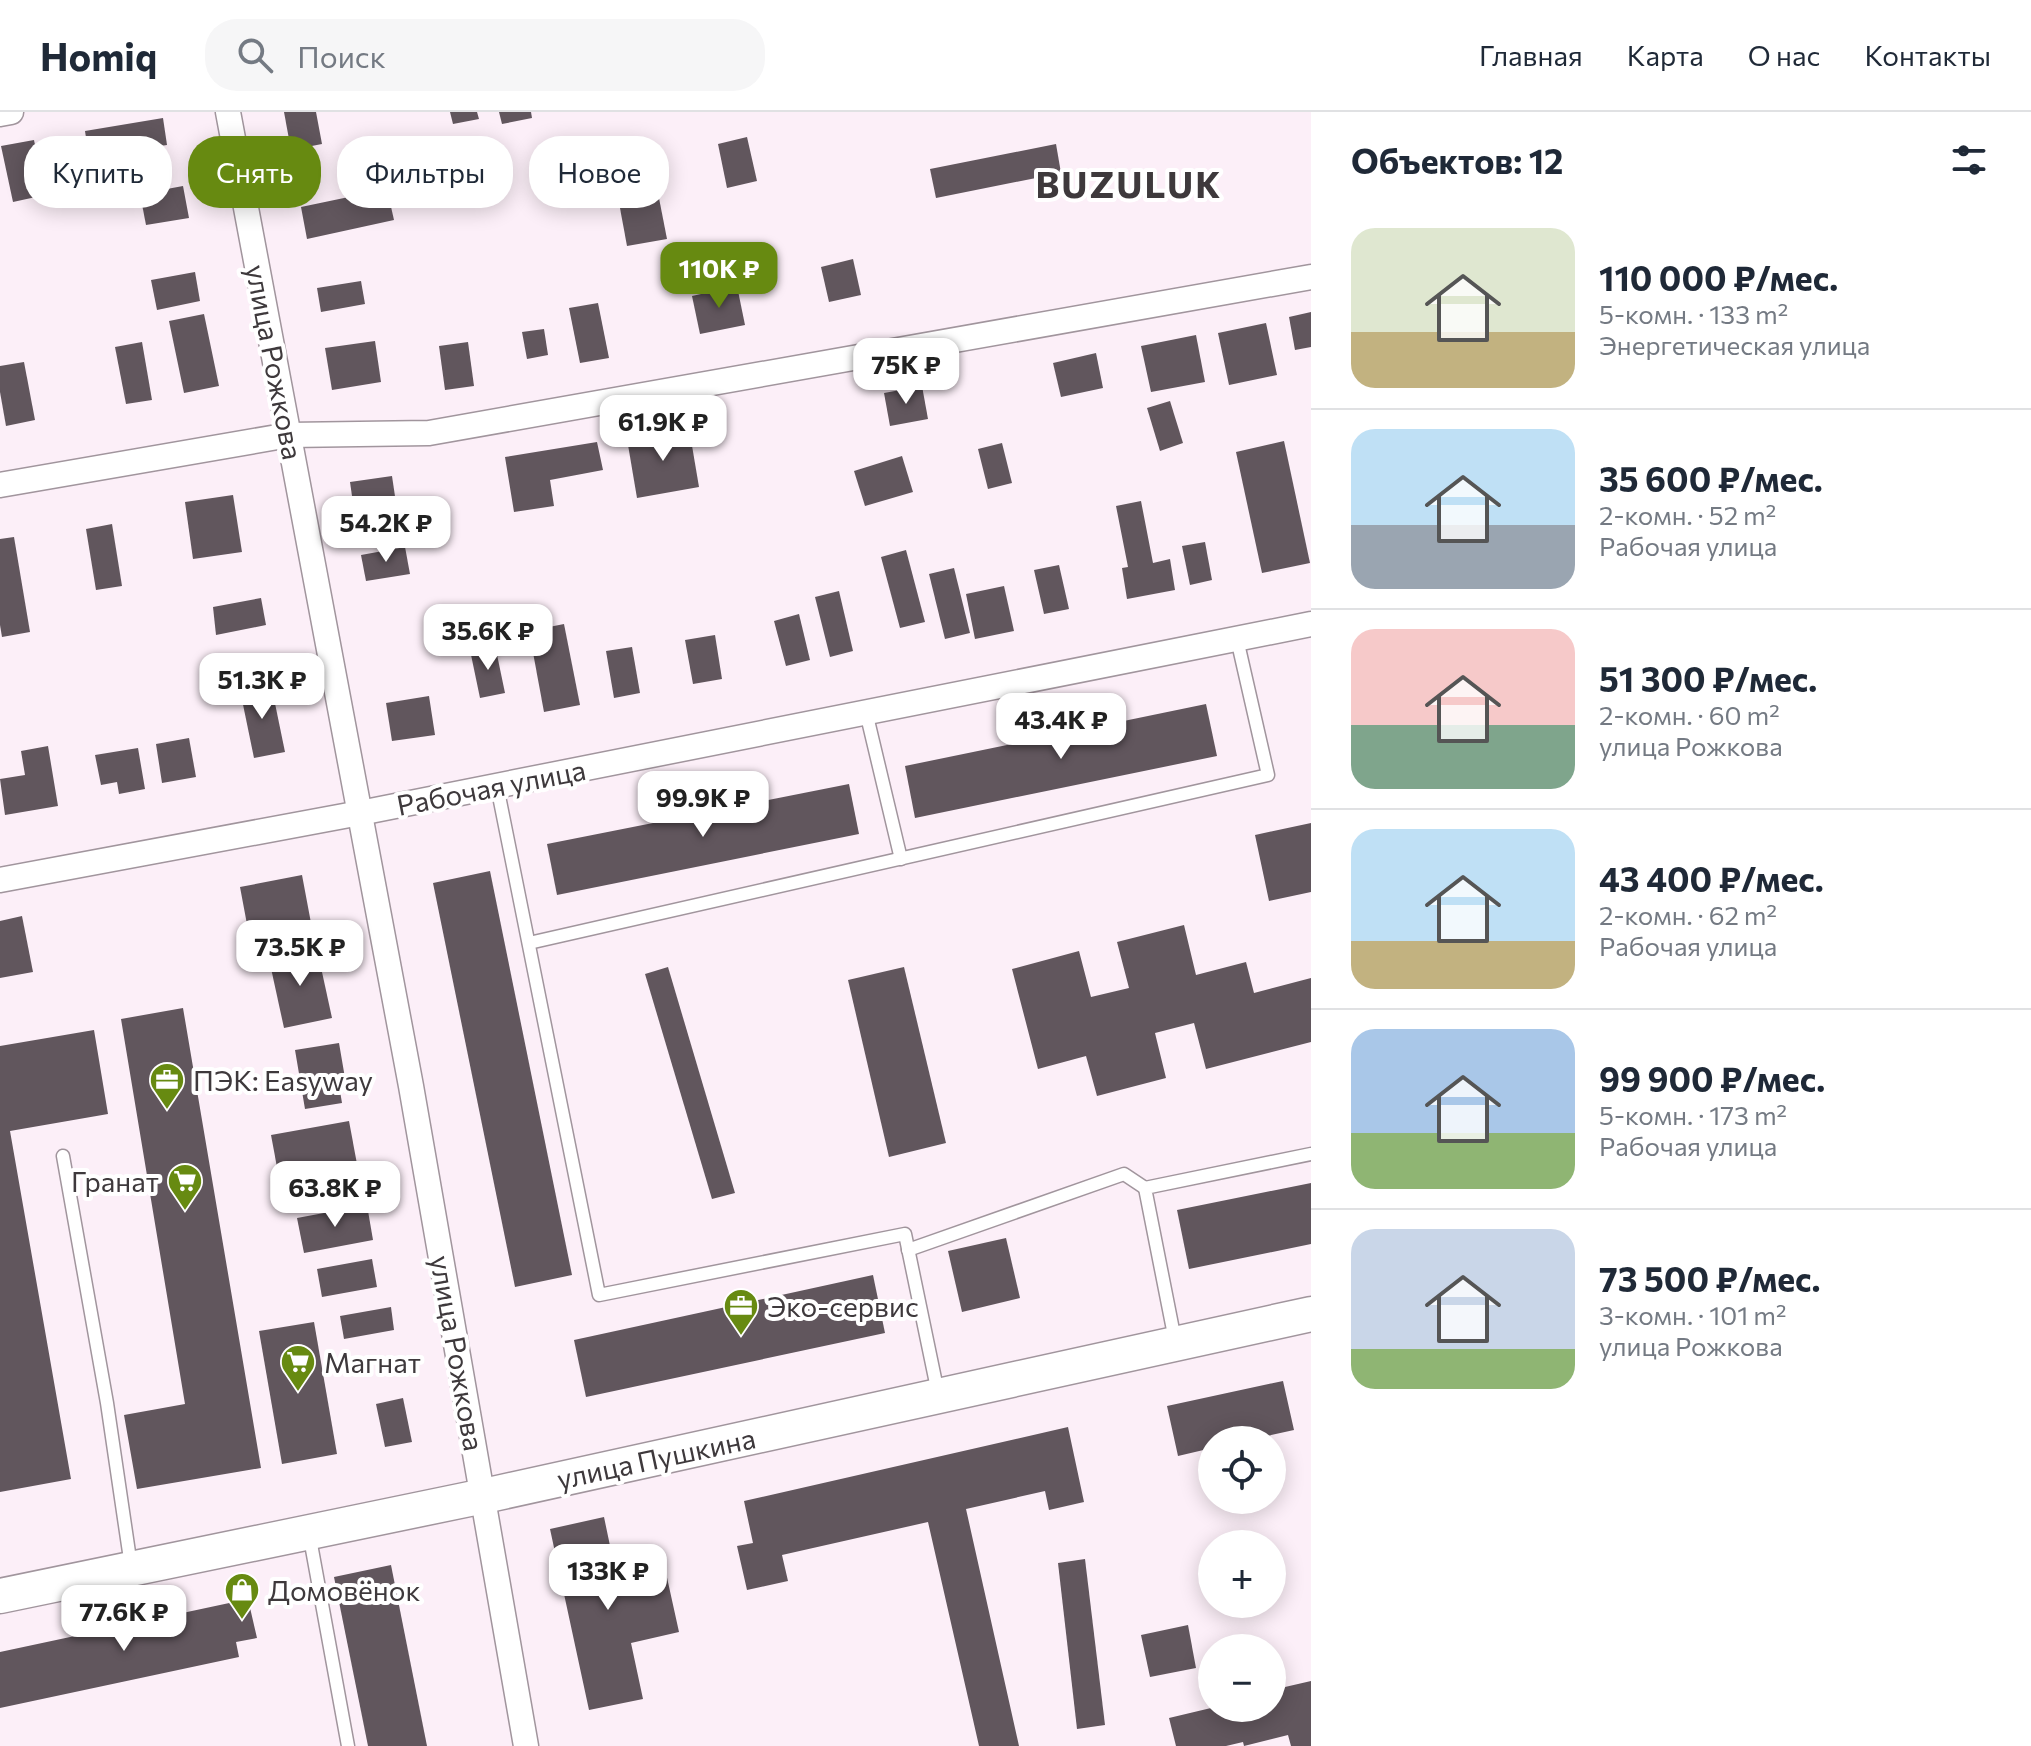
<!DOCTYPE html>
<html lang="ru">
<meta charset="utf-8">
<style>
body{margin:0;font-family:Commissioner,sans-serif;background:#f6f6f7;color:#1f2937;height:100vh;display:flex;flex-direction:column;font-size:30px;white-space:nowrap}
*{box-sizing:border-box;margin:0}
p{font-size:26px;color:#747a83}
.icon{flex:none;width:44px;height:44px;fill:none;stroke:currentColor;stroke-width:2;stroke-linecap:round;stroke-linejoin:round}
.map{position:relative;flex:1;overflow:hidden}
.details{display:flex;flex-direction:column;background:#fff;width:720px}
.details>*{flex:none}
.guide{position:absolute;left:24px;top:24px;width:760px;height:72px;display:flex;gap:16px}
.buttons{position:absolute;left:1198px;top:1314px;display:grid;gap:16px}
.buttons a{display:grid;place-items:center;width:88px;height:88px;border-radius:50%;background:#fff;box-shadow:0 4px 20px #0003;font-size:40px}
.price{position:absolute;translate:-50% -68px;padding:0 18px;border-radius:16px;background:#fff;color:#222;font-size:26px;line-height:52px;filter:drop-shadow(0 2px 4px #0008)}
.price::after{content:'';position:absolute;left:50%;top:48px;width:24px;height:18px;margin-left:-12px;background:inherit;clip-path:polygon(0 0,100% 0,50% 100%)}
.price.active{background:#678a11;color:#fff}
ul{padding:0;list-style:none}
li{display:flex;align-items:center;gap:24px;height:200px;padding:0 40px}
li+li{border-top:2px solid #e0e1e3}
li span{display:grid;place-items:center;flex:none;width:224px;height:160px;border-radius:24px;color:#555}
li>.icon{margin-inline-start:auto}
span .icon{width:96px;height:96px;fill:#fffc;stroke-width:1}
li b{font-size:34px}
h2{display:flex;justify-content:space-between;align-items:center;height:96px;padding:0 40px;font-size:34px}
.chip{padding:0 28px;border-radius:32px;background:#fff;box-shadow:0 4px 20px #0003;font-size:28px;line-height:72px}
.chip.active{background:#678a11;color:#fff}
header{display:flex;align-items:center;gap:48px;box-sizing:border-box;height:112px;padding:0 40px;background:#fff;border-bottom:2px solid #e0e1e3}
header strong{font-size:38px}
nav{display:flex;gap:44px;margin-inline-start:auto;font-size:28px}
.search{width:560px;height:72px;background:#f6f6f7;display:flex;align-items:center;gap:20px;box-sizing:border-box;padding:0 28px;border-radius:32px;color:#747a83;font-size:30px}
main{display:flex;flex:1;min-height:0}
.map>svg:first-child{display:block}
.building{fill:#61565d}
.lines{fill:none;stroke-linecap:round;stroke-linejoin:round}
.lane-casing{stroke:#a1959d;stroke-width:15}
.street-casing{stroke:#a1959d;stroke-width:27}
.secondary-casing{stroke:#a1959d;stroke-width:37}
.lane{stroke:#fff;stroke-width:12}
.street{stroke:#fff;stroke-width:24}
.secondary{stroke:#fff;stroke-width:34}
.labels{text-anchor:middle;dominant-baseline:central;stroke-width:8;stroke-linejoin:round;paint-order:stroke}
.street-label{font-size:28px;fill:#3e393c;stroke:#fff}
.poi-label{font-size:28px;fill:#3e393c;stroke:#fff;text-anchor:start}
.district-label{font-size:36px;font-weight:bold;letter-spacing:2px;fill:#3e393c;stroke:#fff}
</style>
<header>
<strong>Homiq</strong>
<div class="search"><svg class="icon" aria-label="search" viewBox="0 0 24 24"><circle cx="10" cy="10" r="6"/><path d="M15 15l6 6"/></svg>Поиск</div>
<nav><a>Главная</a><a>Карта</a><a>О нас</a><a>Контакты</a></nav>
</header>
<main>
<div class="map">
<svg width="1311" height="1634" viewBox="0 0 1311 1634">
<rect width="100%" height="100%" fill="#fceff8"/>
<!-- building -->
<g class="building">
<path d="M284 0H316L322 32 291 38Z"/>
<path d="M450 0H477L479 7 453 12Z"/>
<path d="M499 0H531L532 6 502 12Z"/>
<path d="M163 6 167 33 89 45 85 19Z"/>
<path d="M747 25 757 69 727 76 718 32Z"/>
<path d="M34 28 45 83 13 90 1 34Z"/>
<path d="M1056 32 1061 61 936 86 930 57Z"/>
<path d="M649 35 667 127 627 134 610 42Z"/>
<path d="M183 74 189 106 146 113 140 82Z"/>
<path d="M387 77 394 108 307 127 301 95Z"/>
<path d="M853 147 861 183 829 190 821 155Z"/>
<path d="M195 160 200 189 157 198 151 168Z"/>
<path d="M361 169 365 192 321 200 317 176Z"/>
<path d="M737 174 745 213 700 222 692 184Z"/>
<path d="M598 191 609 246 580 251 569 196Z"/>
<path d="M1311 200V235L1295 238 1289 205Z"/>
<path d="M204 202 219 274 184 281 169 209Z"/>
<path d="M1266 211 1277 263 1229 273 1218 221Z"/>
<path d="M544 217 548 243 527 247 522 220Z"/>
<path d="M1196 223 1205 270 1151 280 1141 234Z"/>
<path d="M375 229 381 270 332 278 325 236Z"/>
<path d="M142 230 152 288 126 292 115 235Z"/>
<path d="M468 230 474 274 445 278 439 234Z"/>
<path d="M1096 241 1103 276 1061 285 1053 251Z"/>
<path d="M24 250 35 308 6 314 0 280V254Z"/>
<path d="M922 274 928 307 890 314 884 281Z"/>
<path d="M1170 289 1183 331 1160 339 1147 296Z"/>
<path d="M689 316 699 375 637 386 627 327Z"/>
<path d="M1284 329 1310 451 1262 461 1236 340Z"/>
<path d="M597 330 603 358 550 368 554 394 514 400 505 345Z"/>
<path d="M1002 331 1012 371 988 377 978 337Z"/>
<path d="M902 344 913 380 865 394 854 359Z"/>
<path d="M392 364 396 391 354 398 350 370Z"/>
<path d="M233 383 242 440 193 447 185 390Z"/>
<path d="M1141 389 1153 451 1170 447 1175 478 1127 487 1122 456 1128 455 1116 394Z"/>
<path d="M112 412 122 474 96 478 86 417Z"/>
<path d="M14 425 30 520 2 525 0 513V427Z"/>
<path d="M1205 430 1212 468 1190 473 1182 434Z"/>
<path d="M405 435 410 462 366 469 361 443Z"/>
<path d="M906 438 925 510 900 516 881 445Z"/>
<path d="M1059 453 1069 497 1044 502 1034 458Z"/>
<path d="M954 456 970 521 945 527 929 462Z"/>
<path d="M1004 474 1014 519 975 527 966 482Z"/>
<path d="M839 479 853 539 830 545 815 485Z"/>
<path d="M261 486 266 513 216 523 213 495Z"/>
<path d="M799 502 810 548 786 554 774 509Z"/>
<path d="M564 512 580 593 544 600 529 519Z"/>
<path d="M715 523 722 567 693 572 685 528Z"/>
<path d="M495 533 505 581 480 586 470 538Z"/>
<path d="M632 535 640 581 614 586 606 539Z"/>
<path d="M271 572 285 640 254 646 240 578Z"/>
<path d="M429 584 435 623 392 629 386 591Z"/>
<path d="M1206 592 1217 644 915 706 905 654Z"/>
<path d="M189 626 196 665 162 671 156 632Z"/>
<path d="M48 634 58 694 5 703 0 667 25 663 21 639Z"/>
<path d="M138 636 145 677 119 682 117 670 101 673 95 643Z"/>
<path d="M849 672 859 722 557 783 547 732Z"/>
<path d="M1311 711V780L1269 789 1255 723Z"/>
<path d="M490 759 572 1163 515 1175 433 771Z"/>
<path d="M302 763 311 811 249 823 240 775Z"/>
<path d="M22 804 33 860 0 866V809Z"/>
<path d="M1184 813 1196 863 1246 850 1254 881 1311 866V930L1206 957 1194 911 1155 921 1166 966 1097 984 1086 944 1038 957 1012 857 1079 839 1091 885 1129 876 1117 830Z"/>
<path d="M317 837 332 906 284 916 269 847Z"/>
<path d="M668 855 735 1081 712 1087 645 862Z"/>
<path d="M904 855 946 1031 889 1045 848 868Z"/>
<path d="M183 896 261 1356 137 1377 124 1303 185 1292 121 907Z"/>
<path d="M94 918 108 1002 10 1019 71 1367 0 1380V934Z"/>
<path d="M339 931 345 966 338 967 342 991 305 997 295 938Z"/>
<path d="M349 1009 357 1052 279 1066 271 1023Z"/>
<path d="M1311 1071V1132L1189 1157 1177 1098Z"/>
<path d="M367 1093 373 1128 304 1141 297 1106Z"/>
<path d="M1006 1126 1020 1186 962 1200 948 1139Z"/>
<path d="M372 1147 377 1175 322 1185 317 1157Z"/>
<path d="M873 1163 885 1221 586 1285 574 1228Z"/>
<path d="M391 1195 394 1218 344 1227 340 1204Z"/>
<path d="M314 1210 337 1342 282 1352 259 1219Z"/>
<path d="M1283 1269 1294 1318 1249 1328H1212V1336L1178 1344 1167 1294Z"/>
<path d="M403 1286 412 1330 385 1335 376 1292Z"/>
<path d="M1068 1315 1084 1390 1049 1398 1045 1379 966 1397 1019 1634H979L928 1410 782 1443 788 1469 747 1478 737 1434 753 1431 744 1389Z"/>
<path d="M604 1405 618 1472 666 1461 679 1520 631 1531 643 1587 589 1598 550 1417Z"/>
<path d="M1085 1447 1105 1613 1077 1617 1058 1451Z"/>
<path d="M391 1453 427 1634H368L334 1465Z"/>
<path d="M248 1487 257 1526 236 1530 239 1545 0 1596V1540Z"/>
<path d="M1188 1513 1196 1556 1150 1565 1141 1523Z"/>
<path d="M1311 1569V1634H1291L1288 1623 1244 1634 1243 1630 1226 1634H1176L1169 1606 1211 1596H1272V1578Z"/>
</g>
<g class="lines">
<defs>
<g id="lane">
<path d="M866 600 901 747"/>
<path d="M497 674 599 1183 905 1122 938 1281"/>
<path d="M529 831 1268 663 1237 527"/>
<path d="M63 1044 107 1291 131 1454"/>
<path d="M908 1138 1124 1062 1145 1076"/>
<path d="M1175 1228 1145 1076 1311 1042"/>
<path d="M309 1421 348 1634"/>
</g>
<g id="street">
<path d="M228 0 411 974 526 1634"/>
<path d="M0 2 11 0"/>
<path d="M0 373 289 323 429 321 1311 165"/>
<path d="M0 768 360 701 1311 512"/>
</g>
<path id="secondary" d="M0 1484 484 1384 1311 1202"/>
</defs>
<!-- lane casing -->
<use href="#lane" class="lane-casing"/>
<!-- street casing -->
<use href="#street" class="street-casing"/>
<!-- secondary casing -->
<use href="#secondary" class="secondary-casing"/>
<!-- lane -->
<use href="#lane" class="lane"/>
<!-- street -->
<use href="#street" class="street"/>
<!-- secondary -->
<use href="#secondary" class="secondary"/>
</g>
<!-- icons -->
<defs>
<symbol id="office-pin" viewBox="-11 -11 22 30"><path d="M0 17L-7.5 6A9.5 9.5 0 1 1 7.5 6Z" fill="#678a11" stroke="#fff"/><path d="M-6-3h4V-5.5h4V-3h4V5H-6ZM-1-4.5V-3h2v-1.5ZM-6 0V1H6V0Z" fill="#fff"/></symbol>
<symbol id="supermarket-pin" viewBox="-11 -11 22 30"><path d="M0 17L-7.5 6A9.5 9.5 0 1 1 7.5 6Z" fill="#678a11" stroke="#fff"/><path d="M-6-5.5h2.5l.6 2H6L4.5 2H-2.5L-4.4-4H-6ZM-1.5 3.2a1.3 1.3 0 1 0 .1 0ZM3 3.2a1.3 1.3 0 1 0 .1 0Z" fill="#fff"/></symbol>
<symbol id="shop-pin" viewBox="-11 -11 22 30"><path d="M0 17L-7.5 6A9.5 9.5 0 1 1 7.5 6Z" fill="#678a11" stroke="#fff"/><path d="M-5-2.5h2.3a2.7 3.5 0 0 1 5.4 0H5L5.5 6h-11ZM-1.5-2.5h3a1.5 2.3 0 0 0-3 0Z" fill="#fff"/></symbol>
</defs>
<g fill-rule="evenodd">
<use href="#office-pin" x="147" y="948" width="40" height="54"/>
<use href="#supermarket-pin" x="165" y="1049" width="40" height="54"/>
<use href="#office-pin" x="721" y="1174" width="40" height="54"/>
<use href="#supermarket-pin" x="278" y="1230" width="40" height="54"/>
<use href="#shop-pin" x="222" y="1458" width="40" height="54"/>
</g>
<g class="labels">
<!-- street labels -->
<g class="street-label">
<text transform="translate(275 250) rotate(79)">улица Рожкова</text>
<text transform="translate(491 675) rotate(-11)">Рабочая улица</text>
<text transform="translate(458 1241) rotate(80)">улица Рожкова</text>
<text transform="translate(656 1346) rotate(-12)">улица Пушкина</text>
</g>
<!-- poi labels -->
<g class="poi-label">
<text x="193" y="968">ПЭК: Easyway</text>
<text x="159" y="1069" text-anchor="end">Гранат</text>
<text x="767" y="1194">Эко-сервис</text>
<text x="324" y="1250">Магнат</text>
<text x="268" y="1478">Домовёнок</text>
</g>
<!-- district labels -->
<g class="district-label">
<text x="1129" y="71">BUZULUK</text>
</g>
</g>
</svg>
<div class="buttons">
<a><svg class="icon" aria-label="locate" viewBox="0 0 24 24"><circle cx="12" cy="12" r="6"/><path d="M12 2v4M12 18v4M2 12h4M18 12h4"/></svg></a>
<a>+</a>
<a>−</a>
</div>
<b class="price active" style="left:719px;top:198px">110K ₽</b>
<b class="price" style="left:906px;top:294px">75K ₽</b>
<b class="price" style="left:663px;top:351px">61.9K ₽</b>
<b class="price" style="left:386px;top:452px">54.2K ₽</b>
<b class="price" style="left:488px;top:560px">35.6K ₽</b>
<b class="price" style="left:262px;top:609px">51.3K ₽</b>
<b class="price" style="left:1061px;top:649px">43.4K ₽</b>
<b class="price" style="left:703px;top:727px">99.9K ₽</b>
<b class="price" style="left:300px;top:876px">73.5K ₽</b>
<b class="price" style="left:335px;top:1117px">63.8K ₽</b>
<b class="price" style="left:608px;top:1500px">133K ₽</b>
<b class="price" style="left:124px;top:1541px">77.6K ₽</b>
<div class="guide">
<a class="chip">Купить</a>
<a class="chip active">Снять</a>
<a class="chip">Фильтры</a>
<a class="chip">Новое</a>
</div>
</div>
<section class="details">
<h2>Объектов: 12<svg class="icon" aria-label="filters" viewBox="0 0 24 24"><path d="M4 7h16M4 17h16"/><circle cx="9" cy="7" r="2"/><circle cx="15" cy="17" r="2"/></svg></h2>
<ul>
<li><span style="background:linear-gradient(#dfe7d0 65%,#c2b280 0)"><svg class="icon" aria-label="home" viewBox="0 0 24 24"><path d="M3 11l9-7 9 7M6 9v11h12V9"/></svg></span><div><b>110 000 ₽/мес.</b><p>5-комн. · 133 m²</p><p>Энергетическая улица</p></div></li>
<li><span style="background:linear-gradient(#bfe0f5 60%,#9aa5b1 0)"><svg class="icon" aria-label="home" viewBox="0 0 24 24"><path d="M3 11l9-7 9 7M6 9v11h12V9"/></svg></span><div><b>35 600 ₽/мес.</b><p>2-комн. · 52 m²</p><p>Рабочая улица</p></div></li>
<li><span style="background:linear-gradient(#f6c9c9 60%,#7fa58c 0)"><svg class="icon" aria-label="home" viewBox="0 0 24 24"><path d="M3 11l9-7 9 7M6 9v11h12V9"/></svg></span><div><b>51 300 ₽/мес.</b><p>2-комн. · 60 m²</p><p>улица Рожкова</p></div></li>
<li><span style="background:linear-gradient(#bfe0f5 70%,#c2b280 0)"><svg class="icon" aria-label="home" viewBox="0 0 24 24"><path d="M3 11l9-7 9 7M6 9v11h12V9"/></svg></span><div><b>43 400 ₽/мес.</b><p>2-комн. · 62 m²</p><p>Рабочая улица</p></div></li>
<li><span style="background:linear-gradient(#a9c7e8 65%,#8fb573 0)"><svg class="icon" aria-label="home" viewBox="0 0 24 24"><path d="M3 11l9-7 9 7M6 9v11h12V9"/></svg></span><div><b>99 900 ₽/мес.</b><p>5-комн. · 173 m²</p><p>Рабочая улица</p></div></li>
<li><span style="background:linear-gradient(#c9d6e8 75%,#8fb573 0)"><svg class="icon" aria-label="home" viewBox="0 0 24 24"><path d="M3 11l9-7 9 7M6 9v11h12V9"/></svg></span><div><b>73 500 ₽/мес.</b><p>3-комн. · 101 m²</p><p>улица Рожкова</p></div></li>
</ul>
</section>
</main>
